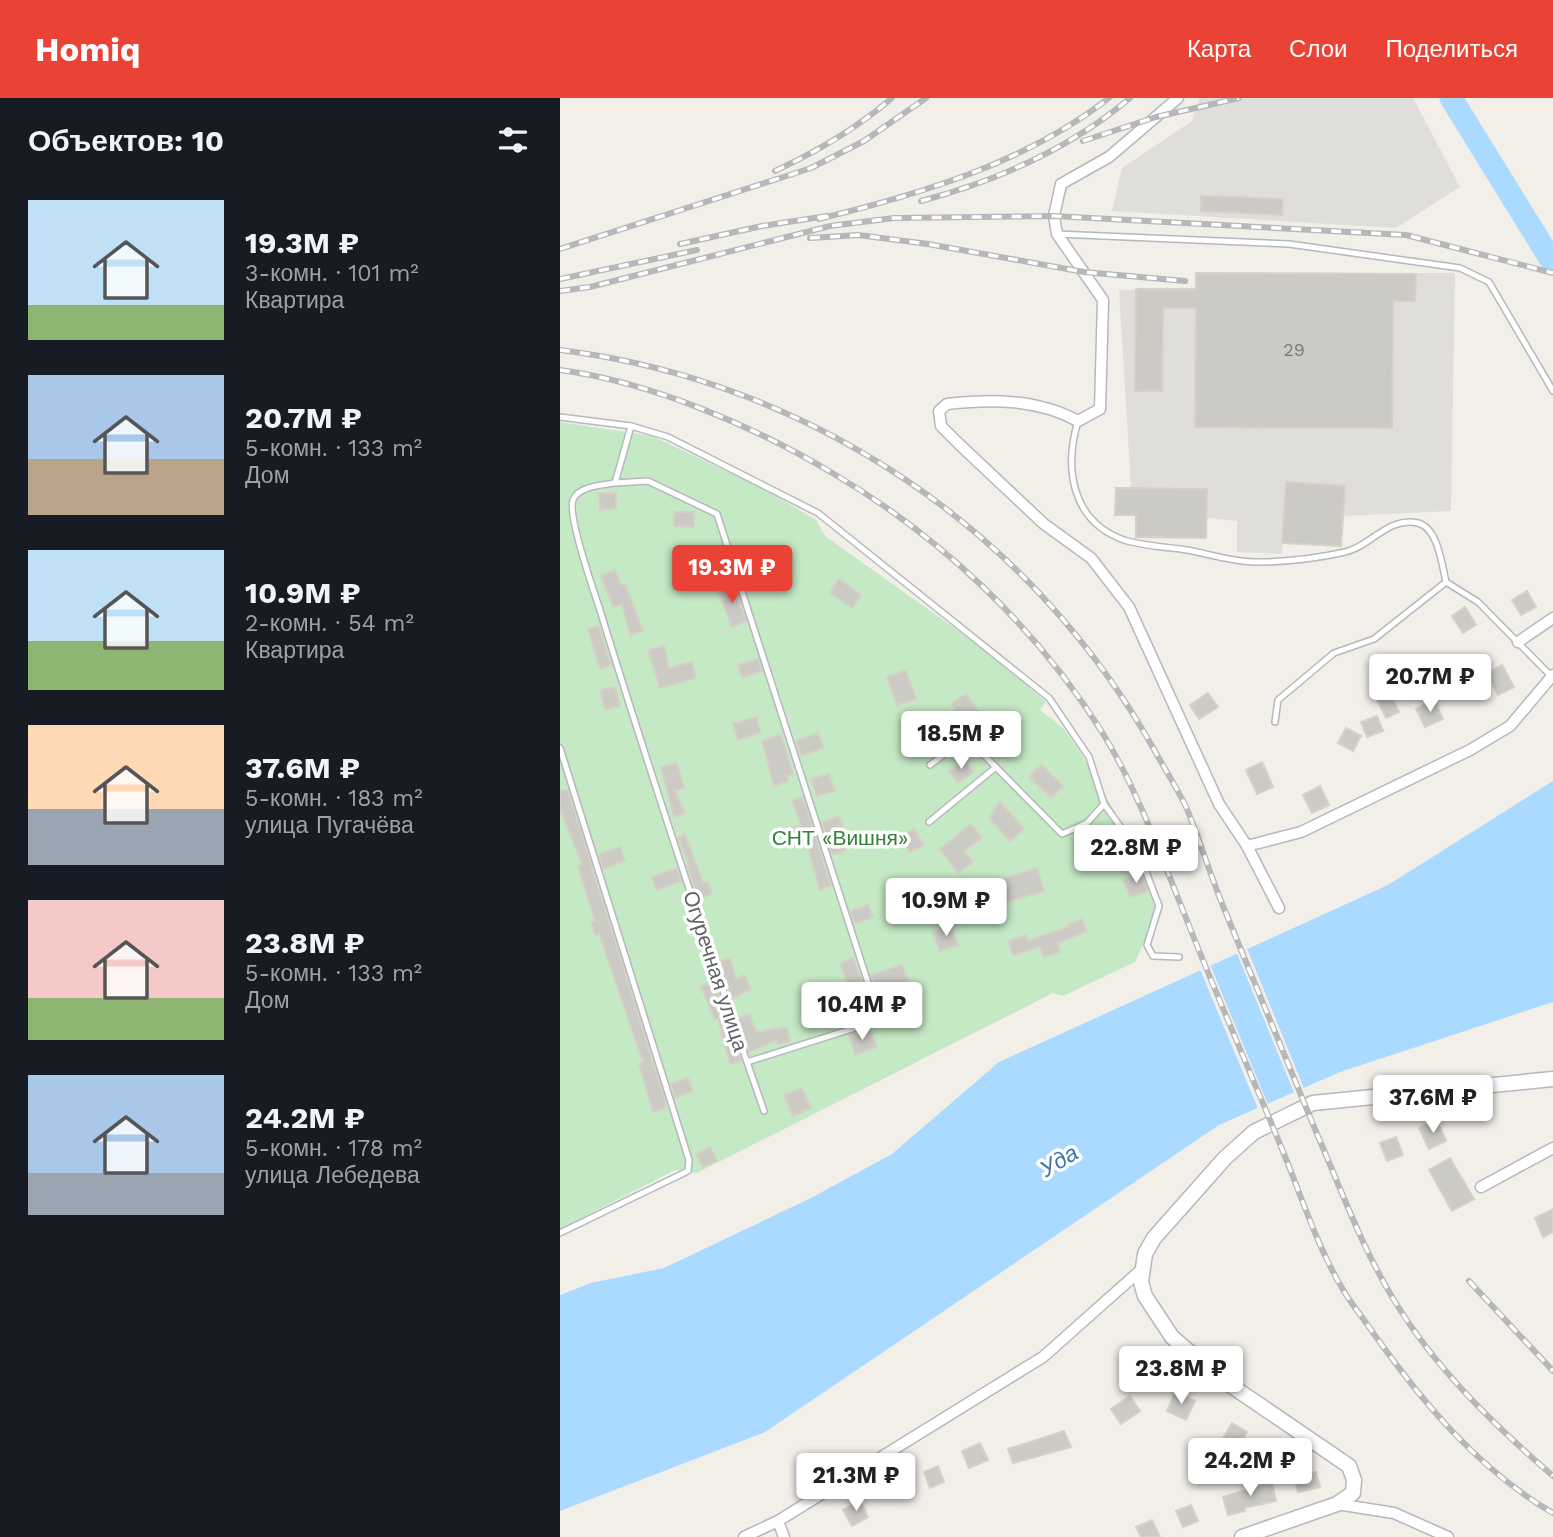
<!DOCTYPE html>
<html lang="ru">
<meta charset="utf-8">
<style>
body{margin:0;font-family:"Work Sans",sans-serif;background:#20242c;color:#f1f3f6;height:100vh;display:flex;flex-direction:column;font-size:26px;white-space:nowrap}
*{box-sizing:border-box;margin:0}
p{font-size:23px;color:#9ea1a6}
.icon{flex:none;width:38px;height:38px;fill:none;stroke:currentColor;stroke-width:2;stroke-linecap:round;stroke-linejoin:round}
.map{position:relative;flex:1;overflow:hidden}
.details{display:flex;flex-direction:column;background:#171b24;width:560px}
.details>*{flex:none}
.price{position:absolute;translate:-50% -60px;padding:0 16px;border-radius:7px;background:#fff;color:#222;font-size:23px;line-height:46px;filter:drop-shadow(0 2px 4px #0008)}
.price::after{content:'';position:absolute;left:50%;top:42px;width:21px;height:16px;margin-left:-10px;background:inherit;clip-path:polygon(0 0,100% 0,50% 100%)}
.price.current{background:#ea4335;color:#fff}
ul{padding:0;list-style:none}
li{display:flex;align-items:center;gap:21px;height:175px;padding:0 28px}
li span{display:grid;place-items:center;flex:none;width:196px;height:140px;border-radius:0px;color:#555}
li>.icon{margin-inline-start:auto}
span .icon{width:84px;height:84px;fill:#fffc;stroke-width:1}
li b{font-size:30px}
h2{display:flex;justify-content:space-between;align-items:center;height:84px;padding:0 28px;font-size:30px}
header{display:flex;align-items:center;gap:42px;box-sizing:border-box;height:98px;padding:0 35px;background:#ea4335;color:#fff}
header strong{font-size:33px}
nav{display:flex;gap:38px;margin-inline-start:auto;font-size:24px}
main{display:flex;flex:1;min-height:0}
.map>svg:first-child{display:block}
.industrial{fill:#e0deda}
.green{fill:#c5e8c5}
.water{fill:#aadaff}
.pier{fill:#f1efe8}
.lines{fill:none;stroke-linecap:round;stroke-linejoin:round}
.river{stroke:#aadaff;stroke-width:23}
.building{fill:#cccac5;stroke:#d6d1c6;stroke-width:2}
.service-casing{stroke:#b5b8bc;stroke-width:8}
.minor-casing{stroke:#b5b8bc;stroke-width:13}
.tertiary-casing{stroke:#b5b8bc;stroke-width:17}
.service{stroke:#fff;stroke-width:5}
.minor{stroke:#fff;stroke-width:10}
.tertiary{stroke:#fff;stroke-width:14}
.rail-casing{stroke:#b6b7b8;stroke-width:6}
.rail{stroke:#fff;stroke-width:3.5;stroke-dasharray:10;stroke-linecap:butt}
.labels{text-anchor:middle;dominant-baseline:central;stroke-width:7;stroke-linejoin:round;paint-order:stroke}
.number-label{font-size:18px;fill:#7a7d7f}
.park-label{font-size:21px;fill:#348238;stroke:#fff}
.street-label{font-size:21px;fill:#5f6368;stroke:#fff}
.water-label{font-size:23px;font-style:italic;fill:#4174aa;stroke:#fff}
</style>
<header>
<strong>Homiq</strong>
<nav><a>Карта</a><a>Слои</a><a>Поделиться</a></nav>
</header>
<main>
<section class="details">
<h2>Объектов: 10<svg class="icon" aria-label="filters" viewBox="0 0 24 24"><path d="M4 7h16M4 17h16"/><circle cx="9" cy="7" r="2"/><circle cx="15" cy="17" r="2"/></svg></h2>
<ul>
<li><span style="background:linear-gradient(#bfe0f5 75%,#8fb573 0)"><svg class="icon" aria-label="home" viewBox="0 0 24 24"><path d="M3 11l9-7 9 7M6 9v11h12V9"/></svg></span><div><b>19.3M ₽</b><p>3-комн. · 101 m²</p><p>Квартира</p></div></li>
<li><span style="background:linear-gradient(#a9c7e8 60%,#b9a48a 0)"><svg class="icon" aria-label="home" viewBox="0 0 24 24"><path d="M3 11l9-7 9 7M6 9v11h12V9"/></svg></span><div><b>20.7M ₽</b><p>5-комн. · 133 m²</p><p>Дом</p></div></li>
<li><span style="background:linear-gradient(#bfe0f5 65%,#8fb573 0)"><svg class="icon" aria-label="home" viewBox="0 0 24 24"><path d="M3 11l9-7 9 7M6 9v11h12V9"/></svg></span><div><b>10.9M ₽</b><p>2-комн. · 54 m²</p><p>Квартира</p></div></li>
<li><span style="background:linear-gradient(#ffd9b3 60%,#9aa5b1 0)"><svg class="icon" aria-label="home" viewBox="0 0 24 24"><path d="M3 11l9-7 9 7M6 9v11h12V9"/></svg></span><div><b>37.6M ₽</b><p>5-комн. · 183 m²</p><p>улица Пугачёва</p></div></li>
<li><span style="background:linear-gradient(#f6c9c9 70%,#8fb573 0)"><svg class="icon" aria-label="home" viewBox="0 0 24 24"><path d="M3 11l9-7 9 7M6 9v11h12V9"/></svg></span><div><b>23.8M ₽</b><p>5-комн. · 133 m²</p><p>Дом</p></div></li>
<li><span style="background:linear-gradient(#a9c7e8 70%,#9aa5b1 0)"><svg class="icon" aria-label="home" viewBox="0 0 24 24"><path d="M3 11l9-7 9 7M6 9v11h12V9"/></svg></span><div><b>24.2M ₽</b><p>5-комн. · 178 m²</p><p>улица Лебедева</p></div></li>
</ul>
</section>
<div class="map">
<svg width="993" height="1439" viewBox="0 0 993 1439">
<rect width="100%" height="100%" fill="#f1efe8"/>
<!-- industrial -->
<g class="industrial">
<path d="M640 0H853L900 89 836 130 552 113 562 70 632 23Z"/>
<path d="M636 175H895L891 413 784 418 781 448 723 445 722 456 677 454V423L647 420 646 440 576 439V417H555L556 390H571L559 192 636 191Z"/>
</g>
<!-- green -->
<g class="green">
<path d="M879 0H904L993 147V168L979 164Z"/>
<path d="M0 324 92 338 204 391 256 422 265 438 421 549 486 604 480 612 503 630 519 652 586 768 598 803 591 829 575 864 503 898 493 895 137 1075 115 1072 0 1131Z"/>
</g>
<!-- water -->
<path class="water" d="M993 683V904L780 974 659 1027 205 1334 0 1413V1197L31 1185 104 1170 251 1100 332 1056 439 964 828 787Z"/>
<!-- pier -->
<g class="pier">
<path d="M686 848 745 993 735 997 676 853Z"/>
<path d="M649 864 709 1009 699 1013 639 869Z"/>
</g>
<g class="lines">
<!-- river -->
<path class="river" d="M891 0 993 165"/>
</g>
<!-- building -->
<g class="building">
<path d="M641 98 723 101 722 117 641 113Z"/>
<path d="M636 175 856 176 855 203H833L832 330 635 329 636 210H603L602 293H575L576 191H636Z"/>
<path d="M726 384 785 388 781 448 722 445Z"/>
<path d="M556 390 647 391 646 440 576 439V417H555Z"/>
<path d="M39 395H56V410L40 412Z"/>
<path d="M114 414H134V429L114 428Z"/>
<path d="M55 472 61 487 65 486 83 533 70 537 62 506 53 509 41 478Z"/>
<path d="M279 481 301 497 292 510 270 495Z"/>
<path d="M173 486 186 523 172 529 157 491Z"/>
<path d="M967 493 976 509 961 517 952 502Z"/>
<path d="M905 509 916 527 903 535 892 518Z"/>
<path d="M39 528 51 567 40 571 28 531Z"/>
<path d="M104 548 109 570 132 564 136 580 100 590 88 552Z"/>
<path d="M198 561 202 573 182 580 178 567Z"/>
<path d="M942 567 954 589 938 597 927 575Z"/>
<path d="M346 572 356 601 337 607 327 579Z"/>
<path d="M55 589 60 608 45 612 40 592Z"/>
<path d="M829 593 839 614 826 620 816 599Z"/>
<path d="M648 595 658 609 639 621 630 607Z"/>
<path d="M406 596 425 623 411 634 391 606Z"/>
<path d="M874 602 883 621 865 629 856 611Z"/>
<path d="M817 618 823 633 807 639 801 624Z"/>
<path d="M196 619 201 634 178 642 173 626Z"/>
<path d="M786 630 801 638 793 653 778 645Z"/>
<path d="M258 635 264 650 241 658 236 643Z"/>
<path d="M221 636 233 676 227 678 228 683 214 688 202 643Z"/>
<path d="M405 662 413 674 398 685 389 673Z"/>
<path d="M702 664 713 689 697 696 686 672Z"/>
<path d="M117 665 124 690 115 693 125 715 114 719 101 669Z"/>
<path d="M481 667 503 688 491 700 469 679Z"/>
<path d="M269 676 275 693 257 698 251 681Z"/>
<path d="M760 688 769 707 752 715 743 697Z"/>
<path d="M8 692 105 1003V1011L93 1014 79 966 83 964 39 836 35 837 31 824 35 823 18 768 22 767 0 710V693Z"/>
<path d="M243 699 271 788 260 792 247 747 238 750 231 730 241 727 232 702Z"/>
<path d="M440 704 464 731 450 743 429 720Z"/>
<path d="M279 718 284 733 279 735 285 753 272 757 262 724Z"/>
<path d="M411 726 422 740 404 753 413 764 398 775 380 751Z"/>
<path d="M354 731 364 747 350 754 341 738Z"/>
<path d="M125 736 143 785 148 784 152 796 138 801 127 766H129L118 740Z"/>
<path d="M60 749 65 763 43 771 39 756Z"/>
<path d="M117 770 121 783 97 792 92 779Z"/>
<path d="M477 770 484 793 447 804 440 782Z"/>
<path d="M581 775 588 793 570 799 563 781Z"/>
<path d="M308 807 313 819 295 826 290 813Z"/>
<path d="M522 821 527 833 498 845 500 854 483 859 480 849 453 857 448 843 466 837 467 843 509 829 508 827Z"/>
<path d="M391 828 398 847 380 853 373 834Z"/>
<path d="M170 860 176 881 184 877 191 891 171 901 161 863Z"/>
<path d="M293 860 305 891 291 896 280 865Z"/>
<path d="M342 867 348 883 319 893 311 877Z"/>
<path d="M154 883 181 963 170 966 158 921 155 922 141 888Z"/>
<path d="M190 916 196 934 227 929 230 944 218 946 217 942 189 954 178 921Z"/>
<path d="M304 932 305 935 311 933 317 949 295 957 289 937Z"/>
<path d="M128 980 133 993 115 1000 111 986Z"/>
<path d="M242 990 251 1010 233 1018 224 997Z"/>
<path d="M877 1023 886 1043 869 1051 859 1030Z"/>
<path d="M836 1039 843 1057 827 1063 820 1045Z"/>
<path d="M150 1049 157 1063 143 1069 136 1056Z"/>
<path d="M890 1060 914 1101 892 1113 869 1072Z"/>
<path d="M993 1111V1134L983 1139 975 1120Z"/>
<path d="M615 1294 635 1303 626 1322 607 1313Z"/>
<path d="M570 1298 580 1313 561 1326 551 1311Z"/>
<path d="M672 1325 687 1334 676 1353 661 1344Z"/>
<path d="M504 1333 511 1349 453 1365 448 1351Z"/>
<path d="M420 1345 428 1362 409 1370 402 1353Z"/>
<path d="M378 1368 384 1384 370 1390 364 1374Z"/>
<path d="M756 1374 760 1389 738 1394 734 1379Z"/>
<path d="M712 1384 716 1403 684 1410 685 1413 668 1417 663 1399Z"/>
<path d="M300 1403 308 1419 292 1428 283 1412Z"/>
<path d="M631 1407 638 1423 623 1429 616 1413Z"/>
<path d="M592 1422 600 1439H581L576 1429Z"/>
</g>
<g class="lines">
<defs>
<g id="service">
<path d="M497 136 729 146 900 170 929 184 993 293"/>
<path d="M0 319 71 328 108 339 258 415 489 600 529 659 544 706 527 725 502 736 417 650 402 643 370 667"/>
<path d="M518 323C504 370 511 423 564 442 583 448 607 449 627 452 649 456 673 464 695 464 723 464 758 460 785 454 810 449 828 418 858 425 878 430 882 467 886 484"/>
<path d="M55 385 88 383 157 416 320 922 187 964C136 813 86 662 39 509 33 491 7 416 13 402 18 388 43 387 55 385L71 328"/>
<path d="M715 624 718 602 774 555 814 541 886 484 918 504 992 579"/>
<path d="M0 650 129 1062 128 1073 0 1135"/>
<path d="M544 706 578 753 599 808 587 847 593 858 619 859"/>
<path d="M369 724 436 669"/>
<path d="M187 964 204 1013"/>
</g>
<g id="minor">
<path d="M618 0 549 59 501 86 494 118 497 136 543 202 540 311 518 323C478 301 432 301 387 306L379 313 381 328 399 346 484 426 531 460 569 509 659 706 687 748 719 810"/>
<path d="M958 544 993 520"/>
<path d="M687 748 741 734 910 652 950 628 993 577"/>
<path d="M921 1089 993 1050"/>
<path d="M777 1406 834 1415 888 1439"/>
<path d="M218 1423 483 1259 582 1171"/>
<path d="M184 1439 218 1423 224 1439"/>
</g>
<path id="tertiary" d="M682 1439 777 1406 793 1395 794 1382 789 1368 657 1278 612 1239 585 1198 581 1184 585 1156 594 1140 665 1060 694 1034 753 1005 993 981"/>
</defs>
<!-- service casing -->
<use href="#service" class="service-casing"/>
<!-- minor casing -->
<use href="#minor" class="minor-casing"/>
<!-- tertiary casing -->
<use href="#tertiary" class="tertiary-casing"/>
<!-- service -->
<use href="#service" class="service"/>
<!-- minor -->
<use href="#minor" class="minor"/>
<!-- tertiary -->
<use href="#tertiary" class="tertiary"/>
<defs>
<g id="rail">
<path d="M523 43 596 19 679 0"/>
<path d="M215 73C258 53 296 31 332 0"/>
<path d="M361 103C436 83 511 50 570 0"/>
<path d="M259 121C360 96 466 65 549 0"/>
<path d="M250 140 298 137 368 146 524 174 625 183"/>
<path d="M120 146 202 128 267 118"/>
<path d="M0 151 251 70 304 43 366 0"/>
<path d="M0 181 137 152"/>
<path d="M0 193 30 189 270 128 334 120 494 118 846 137 993 175"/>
<path d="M0 252C251 283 474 434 596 655 606 673 618 692 627 711 640 743 650 776 663 808 694 884 726 960 757 1036 781 1091 802 1150 834 1202 875 1270 933 1326 993 1378"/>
<path d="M0 272C91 284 196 329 274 376 381 439 476 529 542 634 577 691 599 753 624 815 655 894 690 973 722 1051 741 1097 757 1148 782 1190 791 1206 804 1221 814 1236 863 1305 919 1372 993 1415"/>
<path d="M909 1183 993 1273"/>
</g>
</defs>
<!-- rail casing -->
<use href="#rail" class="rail-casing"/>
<!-- rail -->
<use href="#rail" class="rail"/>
</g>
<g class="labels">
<!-- number labels -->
<g class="number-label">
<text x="734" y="251">29</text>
</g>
<!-- park labels -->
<g class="park-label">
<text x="280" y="739">СНТ «Вишня»</text>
</g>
<!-- street labels -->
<g class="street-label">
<text transform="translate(156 873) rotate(72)">Огуречная улица</text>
</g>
<!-- water labels -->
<g class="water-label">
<text transform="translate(499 1063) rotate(-31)">Уда</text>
</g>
</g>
</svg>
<b class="price current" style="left:172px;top:507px">19.3M ₽</b>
<b class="price" style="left:870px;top:616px">20.7M ₽</b>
<b class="price" style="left:401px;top:673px">18.5M ₽</b>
<b class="price" style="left:576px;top:787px">22.8M ₽</b>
<b class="price" style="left:386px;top:840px">10.9M ₽</b>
<b class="price" style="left:302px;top:944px">10.4M ₽</b>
<b class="price" style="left:873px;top:1037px">37.6M ₽</b>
<b class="price" style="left:621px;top:1308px">23.8M ₽</b>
<b class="price" style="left:690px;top:1400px">24.2M ₽</b>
<b class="price" style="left:296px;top:1415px">21.3M ₽</b>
</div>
</main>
